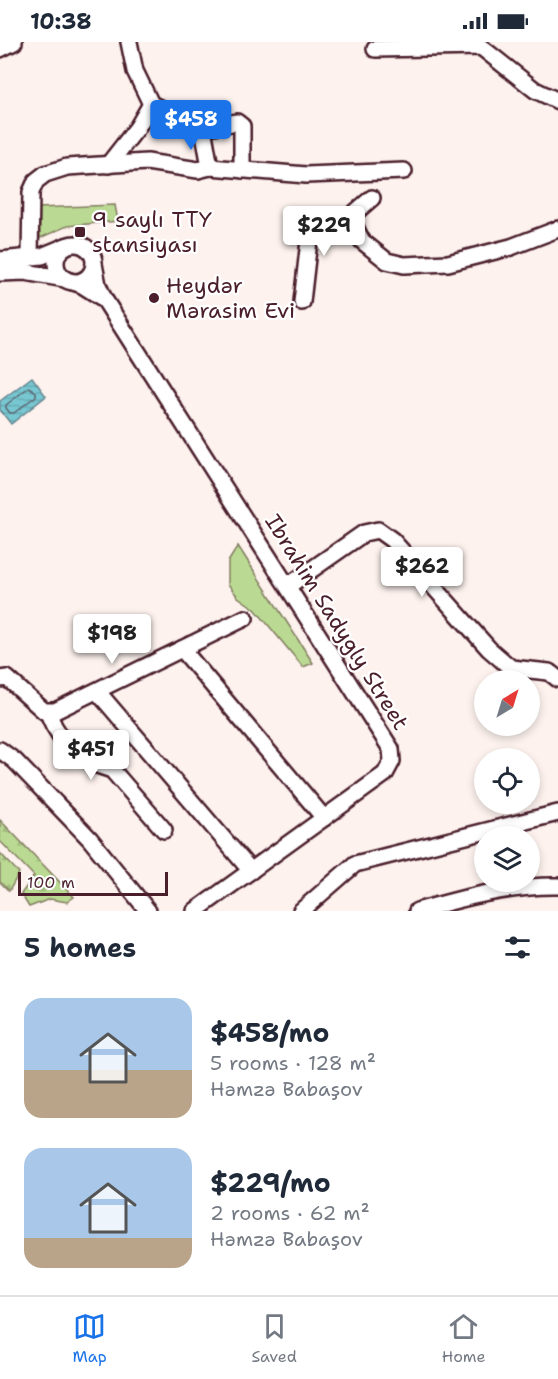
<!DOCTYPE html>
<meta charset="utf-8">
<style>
body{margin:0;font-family:"Shantell Sans",sans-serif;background:#f6f6f7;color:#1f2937;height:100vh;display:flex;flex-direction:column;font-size:22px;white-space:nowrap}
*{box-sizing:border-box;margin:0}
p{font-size:20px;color:#747a83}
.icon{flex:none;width:33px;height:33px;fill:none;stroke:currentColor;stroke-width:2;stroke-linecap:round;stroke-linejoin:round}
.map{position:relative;height:869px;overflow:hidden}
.drawer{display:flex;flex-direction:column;background:#fff;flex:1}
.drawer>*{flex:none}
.needle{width:39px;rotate:38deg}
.fabs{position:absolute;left:474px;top:628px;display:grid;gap:12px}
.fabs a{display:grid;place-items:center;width:66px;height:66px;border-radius:50%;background:#fff;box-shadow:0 3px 9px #0003;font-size:30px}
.scale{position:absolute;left:18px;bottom:15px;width:150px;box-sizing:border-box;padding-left:6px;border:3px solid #4a1f2b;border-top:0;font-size:16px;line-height:21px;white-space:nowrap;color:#4a1f2b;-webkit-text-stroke:4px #fff;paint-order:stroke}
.price{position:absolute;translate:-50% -51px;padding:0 14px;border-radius:6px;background:#fff;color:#222;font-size:20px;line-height:39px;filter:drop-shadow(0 2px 3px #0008)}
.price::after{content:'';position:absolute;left:50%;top:36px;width:18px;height:14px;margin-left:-9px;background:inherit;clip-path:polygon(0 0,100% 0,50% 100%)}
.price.current{background:#1a73e8;color:#fff}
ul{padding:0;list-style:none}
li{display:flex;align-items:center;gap:18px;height:150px;padding:0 24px}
li span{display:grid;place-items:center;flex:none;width:168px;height:120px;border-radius:18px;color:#555}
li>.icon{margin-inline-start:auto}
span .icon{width:72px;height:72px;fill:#fffc;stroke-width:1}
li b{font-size:26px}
h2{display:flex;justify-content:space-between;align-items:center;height:72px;padding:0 24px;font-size:26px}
.status{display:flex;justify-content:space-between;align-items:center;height:42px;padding:0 30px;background:#fff;direction:ltr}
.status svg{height:16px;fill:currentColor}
.menu{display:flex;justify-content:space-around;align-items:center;height:84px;border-top:2px solid #e0e1e3;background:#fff;font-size:16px;color:#747a83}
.menu a{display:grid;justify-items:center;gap:3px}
.menu .current{color:#1a73e8}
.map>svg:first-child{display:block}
.green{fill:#bada93;stroke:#827c5f;stroke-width:1.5}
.forest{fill:url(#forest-firs);stroke:#827c5f;stroke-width:1.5}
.water{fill:url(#water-rules);stroke:#65848f;stroke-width:1.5}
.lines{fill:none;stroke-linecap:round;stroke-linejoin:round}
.shore{stroke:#5c636e;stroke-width:1.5}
.minor-casing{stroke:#4a1f2b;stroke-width:20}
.minor{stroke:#fff;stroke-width:15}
.poi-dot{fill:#4a1f2b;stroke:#fff;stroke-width:2}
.labels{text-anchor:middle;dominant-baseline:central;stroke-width:4.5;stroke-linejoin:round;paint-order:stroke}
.poi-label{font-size:22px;fill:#4a1f2b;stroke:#fff;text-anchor:start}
.street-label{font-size:22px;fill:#4a1f2b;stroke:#fff}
</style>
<div class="status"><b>10:38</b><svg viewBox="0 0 49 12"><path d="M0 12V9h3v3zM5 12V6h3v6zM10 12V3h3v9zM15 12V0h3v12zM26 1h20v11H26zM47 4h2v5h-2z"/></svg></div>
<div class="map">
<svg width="558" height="869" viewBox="0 0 558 869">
<defs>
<pattern id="forest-firs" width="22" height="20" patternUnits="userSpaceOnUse" patternTransform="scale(1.5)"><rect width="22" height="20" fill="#bada93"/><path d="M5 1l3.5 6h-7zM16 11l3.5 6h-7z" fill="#a1bb7f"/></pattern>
<pattern id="water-rules" width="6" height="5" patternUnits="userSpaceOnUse" patternTransform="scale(1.5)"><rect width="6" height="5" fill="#77c8d2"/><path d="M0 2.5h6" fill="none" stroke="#68abb4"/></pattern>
</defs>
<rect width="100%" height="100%" fill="#fdf2ee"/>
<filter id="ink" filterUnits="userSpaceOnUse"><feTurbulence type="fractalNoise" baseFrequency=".0167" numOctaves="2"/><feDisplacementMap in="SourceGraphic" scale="12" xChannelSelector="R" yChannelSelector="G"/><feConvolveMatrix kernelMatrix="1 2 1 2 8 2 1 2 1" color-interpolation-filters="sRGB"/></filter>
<g filter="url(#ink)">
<!-- green -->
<g class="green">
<path d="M115 163 118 179 67 184 40 196 37 166Z"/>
<path d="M238 504 313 621 303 625 255 567 238 555 228 542V520Z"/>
</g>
<!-- forest -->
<g class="forest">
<path d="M0 778 74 855 67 860 50 857 29 865 21 852 34 834 0 799Z"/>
<path d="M0 811 19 831 9 849 0 840Z"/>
</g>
<!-- water -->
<path class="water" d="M32 335 46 354 11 382 0 368V359Z"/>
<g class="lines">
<!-- shore -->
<path class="shore" d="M29 345 36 350V354L14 371H10L6 366V363Z"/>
<defs>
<g id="minor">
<path d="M129 0 135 29 151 62 203 86 237 80 242 84V128"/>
<path d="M0 7 14 0"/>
<path d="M375 7 481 5 535 48 558 59"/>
<path d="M203 86 210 125"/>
<path d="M108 123 137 86 151 62"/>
<path d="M372 156 350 175 362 199 387 219 404 223 448 221 511 205 558 187"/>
<circle cx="75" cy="221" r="19"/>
<path d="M30 216 31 150 36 139 45 132 67 125 147 120 198 128 210 125 306 133 404 129"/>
<path d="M0 218 42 214 66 204"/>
<path d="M0 231 25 230 65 237"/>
<path d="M70 239 82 243 104 257 98 243 94 222"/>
<path d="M104 257 391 707 392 719 385 732 195 869"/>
<path d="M302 260 311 181 317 175H350"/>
<path d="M288 544 364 491 378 488 392 498 489 607 511 626 549 630 558 637"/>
<path d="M182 607 324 776"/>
<path d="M0 637 7 636 44 669H55L245 576"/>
<path d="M97 649 251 829"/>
<path d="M48 671 54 684 61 695 94 722 112 728 164 788"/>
<path d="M0 708 15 719 90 797 148 869"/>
<path d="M301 869 355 822 558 771"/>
<path d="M417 869C462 856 511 843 558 844"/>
</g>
</defs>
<!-- minor casing -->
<use href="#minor" class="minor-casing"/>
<!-- minor -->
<use href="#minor" class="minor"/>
</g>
</g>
<!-- markers -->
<g class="poi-dot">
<rect x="74" y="184" width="12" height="12" rx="3"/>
<circle cx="154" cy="256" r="6"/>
</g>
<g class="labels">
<!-- poi labels -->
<g class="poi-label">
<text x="92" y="177">9 saylı TTY<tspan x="92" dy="25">stansiyası</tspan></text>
<text x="166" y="243">Heydər<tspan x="166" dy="25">Mərasim Evi</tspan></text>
</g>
<!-- street labels -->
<g class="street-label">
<text transform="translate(337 580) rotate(58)">Ibrahim Sadygly Street</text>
</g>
</g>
</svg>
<div class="fabs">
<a><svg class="needle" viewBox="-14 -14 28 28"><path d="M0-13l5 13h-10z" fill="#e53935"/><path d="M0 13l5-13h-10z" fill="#747a83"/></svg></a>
<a><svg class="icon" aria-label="locate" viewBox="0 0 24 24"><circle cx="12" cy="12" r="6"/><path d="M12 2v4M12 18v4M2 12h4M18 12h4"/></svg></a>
<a><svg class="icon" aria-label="layers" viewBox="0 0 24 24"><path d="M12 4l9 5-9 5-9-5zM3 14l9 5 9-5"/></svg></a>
</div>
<div class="scale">100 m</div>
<b class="price current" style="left:191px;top:109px">$458</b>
<b class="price" style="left:324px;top:215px">$229</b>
<b class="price" style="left:422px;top:556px">$262</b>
<b class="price" style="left:112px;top:623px">$198</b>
<b class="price" style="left:91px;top:739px">$451</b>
</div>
<section class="drawer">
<h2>5 homes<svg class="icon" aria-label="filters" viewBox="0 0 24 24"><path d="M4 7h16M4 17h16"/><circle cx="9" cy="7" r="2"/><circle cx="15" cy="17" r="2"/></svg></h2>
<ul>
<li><span style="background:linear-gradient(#a9c7e8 60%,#b9a48a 0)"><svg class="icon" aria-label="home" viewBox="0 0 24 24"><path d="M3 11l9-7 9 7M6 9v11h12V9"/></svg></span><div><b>$458/mo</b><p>5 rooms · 128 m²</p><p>Həmzə Babaşov</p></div></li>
<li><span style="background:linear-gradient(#a9c7e8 75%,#b9a48a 0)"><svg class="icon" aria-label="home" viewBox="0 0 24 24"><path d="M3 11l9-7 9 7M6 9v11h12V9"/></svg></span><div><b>$229/mo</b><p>2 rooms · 62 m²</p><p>Həmzə Babaşov</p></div></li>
</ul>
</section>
<nav class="menu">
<a class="current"><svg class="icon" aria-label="map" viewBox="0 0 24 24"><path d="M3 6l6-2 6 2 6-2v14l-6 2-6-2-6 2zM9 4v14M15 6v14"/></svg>Map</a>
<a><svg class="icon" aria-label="saved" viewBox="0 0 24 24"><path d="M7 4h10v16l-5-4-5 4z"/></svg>Saved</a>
<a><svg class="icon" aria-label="home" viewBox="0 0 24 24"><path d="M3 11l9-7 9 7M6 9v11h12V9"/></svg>Home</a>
</nav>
